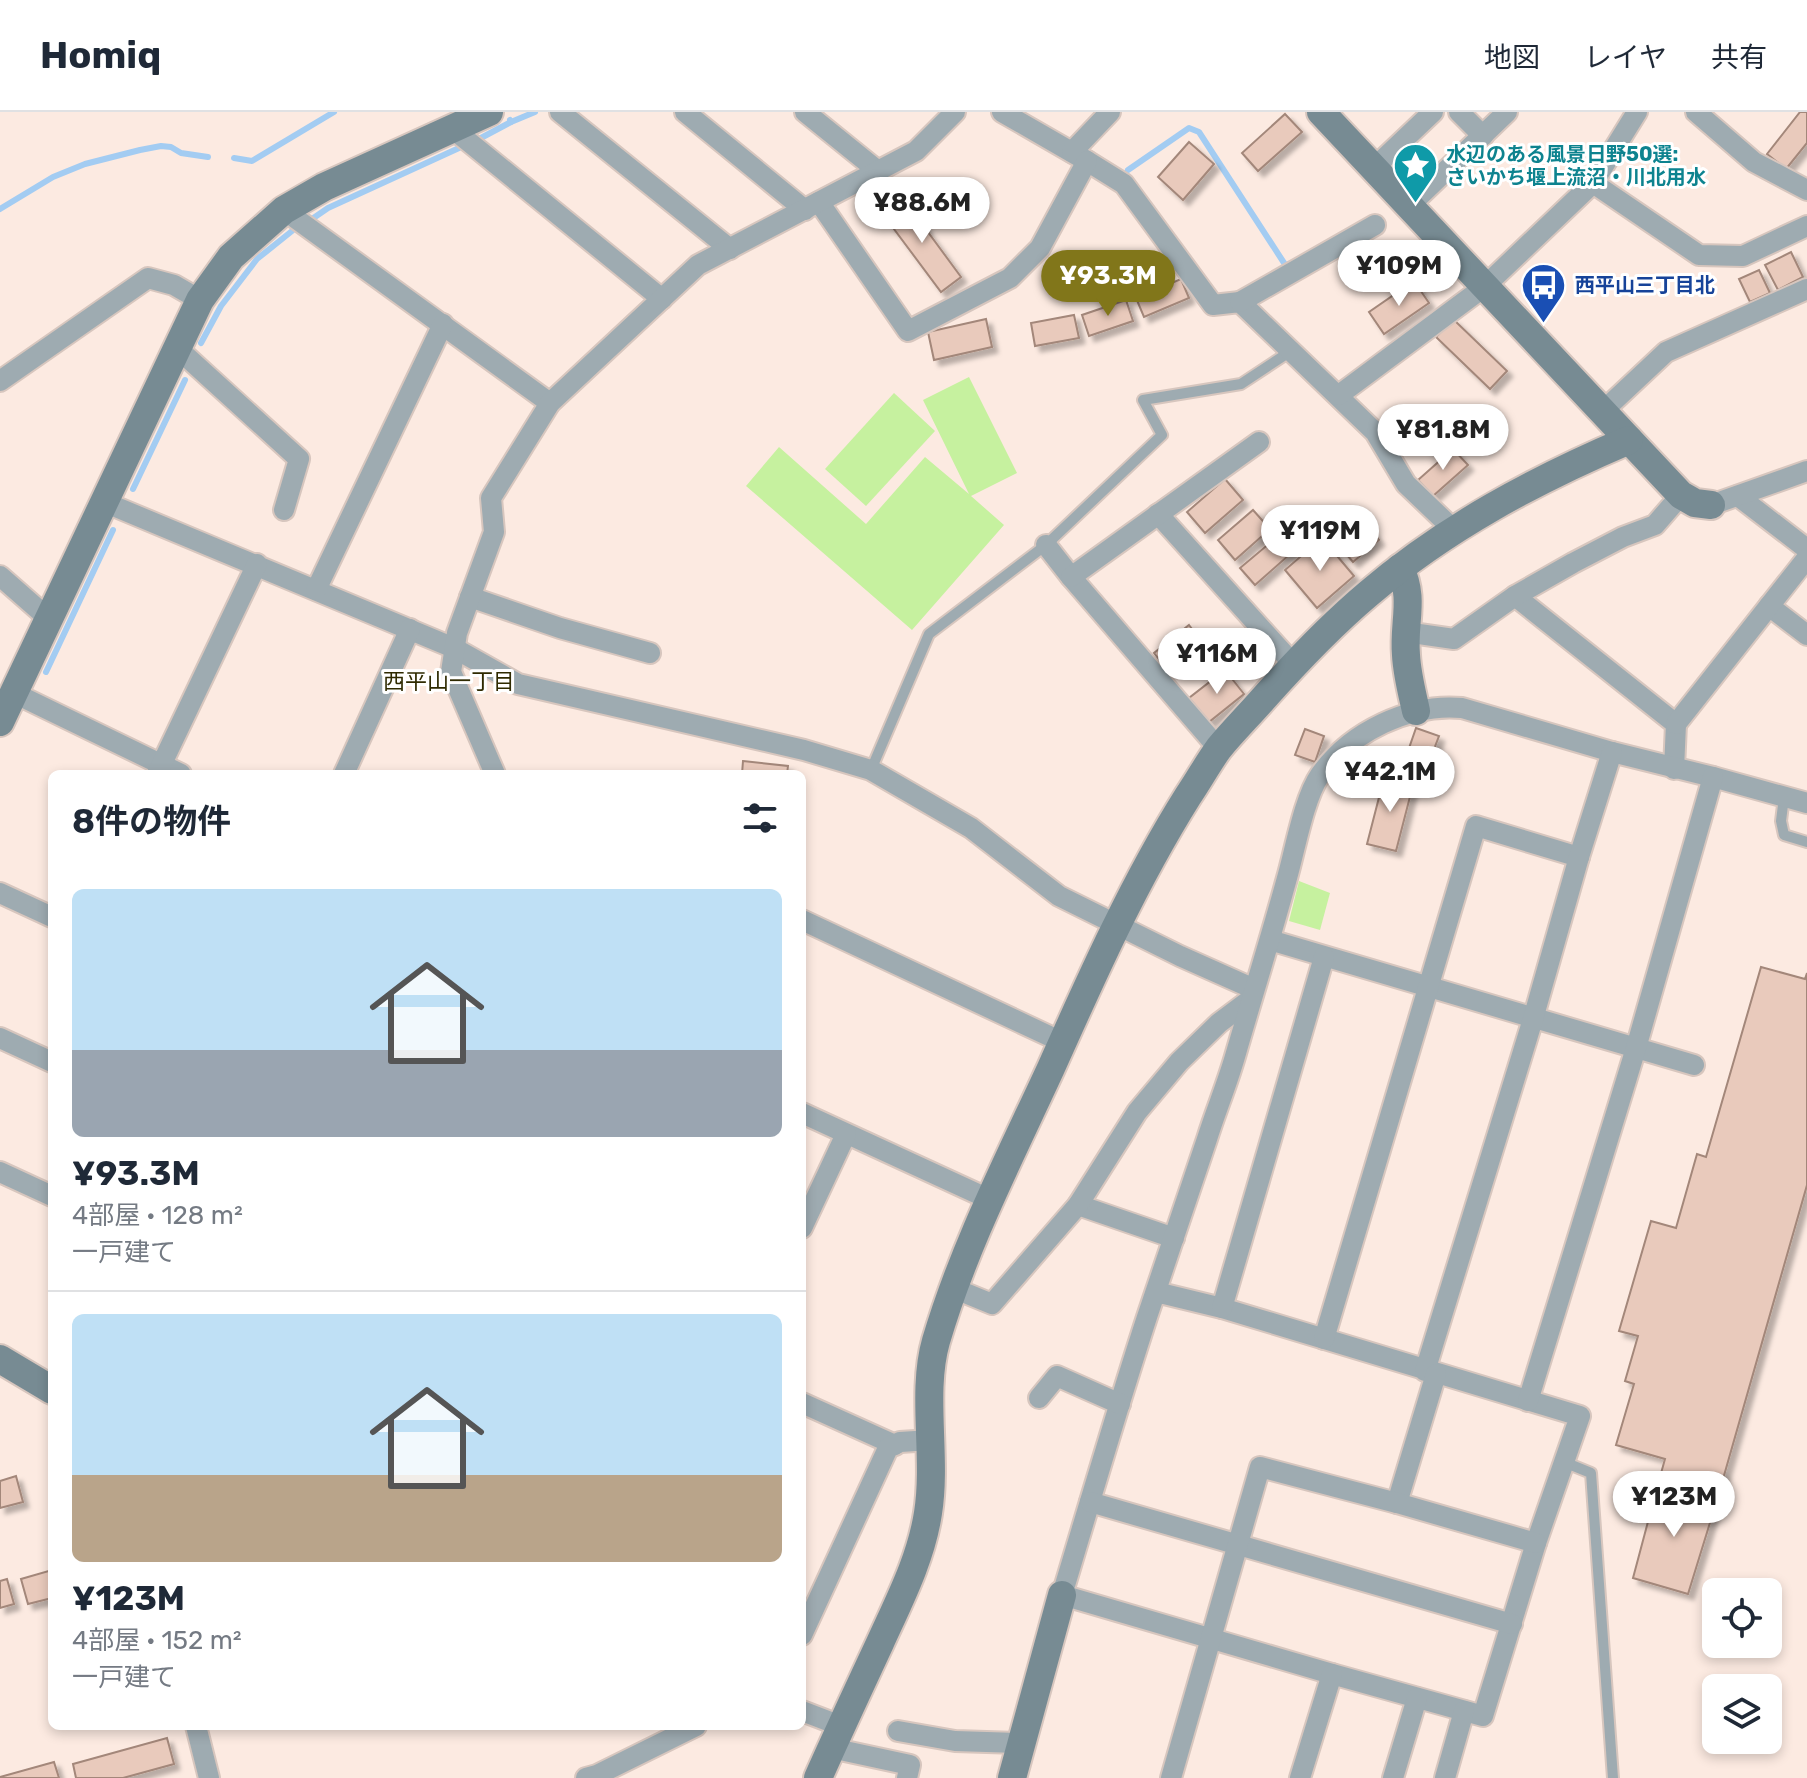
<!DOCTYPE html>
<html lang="ja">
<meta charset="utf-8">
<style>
body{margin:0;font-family:Rubik,"Noto Sans JP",sans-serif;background:#f6f6f7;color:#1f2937;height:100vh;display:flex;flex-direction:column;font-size:30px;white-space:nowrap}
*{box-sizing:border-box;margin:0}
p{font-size:26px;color:#747a83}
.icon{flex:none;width:44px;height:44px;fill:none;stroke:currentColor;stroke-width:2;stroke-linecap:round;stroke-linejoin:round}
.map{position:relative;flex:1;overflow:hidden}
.panel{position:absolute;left:48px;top:658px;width:758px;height:960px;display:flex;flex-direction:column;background:#fff;border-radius:12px;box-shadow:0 4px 12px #0003}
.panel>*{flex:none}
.buttons{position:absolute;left:1702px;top:1466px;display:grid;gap:16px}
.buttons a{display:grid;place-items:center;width:80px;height:80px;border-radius:12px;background:#fff;box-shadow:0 4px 12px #0003;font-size:40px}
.price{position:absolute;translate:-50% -68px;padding:0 18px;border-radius:28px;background:#fff;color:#222;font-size:26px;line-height:52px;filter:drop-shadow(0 2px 4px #0008)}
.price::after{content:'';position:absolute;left:50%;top:48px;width:24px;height:18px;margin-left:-12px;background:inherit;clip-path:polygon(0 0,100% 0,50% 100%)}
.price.active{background:#81761a;color:#fff}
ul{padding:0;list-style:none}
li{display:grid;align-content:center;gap:16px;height:424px;padding:0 24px}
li+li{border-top:2px solid #e0e1e3}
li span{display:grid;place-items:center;height:248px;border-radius:12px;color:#555}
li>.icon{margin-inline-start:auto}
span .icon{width:144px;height:144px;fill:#fffc;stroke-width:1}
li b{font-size:34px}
h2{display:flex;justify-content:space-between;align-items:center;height:96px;padding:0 24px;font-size:34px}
header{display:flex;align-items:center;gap:48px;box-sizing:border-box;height:112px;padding:0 40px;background:#fff;border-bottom:2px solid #e0e1e3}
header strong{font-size:38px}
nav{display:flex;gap:44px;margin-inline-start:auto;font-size:28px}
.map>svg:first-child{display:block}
.green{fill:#c6f19f}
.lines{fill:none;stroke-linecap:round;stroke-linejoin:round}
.stream{stroke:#a3ccf2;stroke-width:6}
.building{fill:#e9cabc;stroke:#a3877a;stroke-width:2;filter:url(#shadow)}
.lane-casing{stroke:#d7c6be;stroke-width:14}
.street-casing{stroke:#d7c6be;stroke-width:24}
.secondary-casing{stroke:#d7c6be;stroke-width:32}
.lane{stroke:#9eabb1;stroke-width:10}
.street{stroke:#9eabb1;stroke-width:20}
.secondary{stroke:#778b93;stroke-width:28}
.labels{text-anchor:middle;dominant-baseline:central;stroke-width:6;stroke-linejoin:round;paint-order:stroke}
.culture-label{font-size:20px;font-weight:bold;fill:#0d838f;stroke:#fff;text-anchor:start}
.transit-label{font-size:20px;font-weight:bold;fill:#164399;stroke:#fff;text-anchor:start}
.neighbourhood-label{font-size:22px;fill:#2f2a00;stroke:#fff}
</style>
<header>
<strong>Homiq</strong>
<nav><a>地図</a><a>レイヤ</a><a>共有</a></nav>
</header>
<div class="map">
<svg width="1807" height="1666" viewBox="0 0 1807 1666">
<defs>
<filter id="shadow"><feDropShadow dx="5.5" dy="5.5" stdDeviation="2" flood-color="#0004"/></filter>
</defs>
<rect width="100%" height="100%" fill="#fceae1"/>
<!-- green -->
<g class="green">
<path d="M969 265 1017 361 971 384 1004 413 912 518 746 374 779 335 866 412 925 345 969 382 923 288Z"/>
<path d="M894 281 935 319 866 394 825 357Z"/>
<path d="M1299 769 1330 781 1320 818 1289 809Z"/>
</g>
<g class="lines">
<!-- stream -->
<g class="stream">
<path d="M510 8 511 10 535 0"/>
<path d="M479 27 511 10"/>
<path d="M234 46 252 49 334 0"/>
<path d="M1128 58 1189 16 1199 20 1286 154 1289 152"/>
<path d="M1418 64 1425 60 1439 58"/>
<path d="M0 97 53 65 85 52 140 38 161 34 171 35 181 41 208 45"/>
<path d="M312 107 328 96 459 36"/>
<path d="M201 231 221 194 257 147 292 119"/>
<path d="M133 377 185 268"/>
<path d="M46 560 113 418"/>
</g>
</g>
<!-- building -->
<g class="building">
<path d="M1800 0H1807V31L1786 57 1767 42Z"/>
<path d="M1285 2 1302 20 1258 59 1242 41Z"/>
<path d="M1189 30 1214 52 1183 88 1158 65Z"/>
<path d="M903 86 961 165 941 180 882 101Z"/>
<path d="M1791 140 1803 165 1778 178 1765 153Z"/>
<path d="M1759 158 1770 181 1750 190 1739 167Z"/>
<path d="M1181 167 1189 186 1144 205 1136 186Z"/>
<path d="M1414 169 1429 191 1384 222 1369 200Z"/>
<path d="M1126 188 1133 209 1089 224 1082 203Z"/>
<path d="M1074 203 1079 226 1035 234 1031 211Z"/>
<path d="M986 207 992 235 934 248 928 220Z"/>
<path d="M1453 207 1507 259 1490 277 1436 225Z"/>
<path d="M1453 337 1468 353 1433 384 1418 368Z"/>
<path d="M1225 367 1243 388 1205 421 1187 400Z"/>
<path d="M1253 398 1270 417 1235 448 1218 428Z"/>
<path d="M1361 407 1379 428 1353 450 1335 429Z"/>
<path d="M1283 420 1297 436 1255 473 1240 456Z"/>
<path d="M1322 426 1354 464 1317 496 1285 458Z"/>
<path d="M1189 513 1203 531 1168 559 1154 541Z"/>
<path d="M1225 558 1244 582 1209 610 1189 586Z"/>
<path d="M1416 616 1439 624 1429 650 1407 642Z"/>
<path d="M1305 617 1324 624 1315 650 1295 643Z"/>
<path d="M743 649 788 654 787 662H742Z"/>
<path d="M1384 666 1413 673 1396 739 1367 732Z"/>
<path d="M1761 855 1805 867 1807 861V1073L1717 1388 1658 1372 1665 1347 1616 1333 1634 1272 1625 1269 1638 1224 1619 1219 1651 1109 1676 1116 1697 1042 1706 1045Z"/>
<path d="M16 1364 23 1390 0 1396V1369Z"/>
<path d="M1658 1372 1717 1388 1688 1482 1633 1466Z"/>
<path d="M52 1458V1486L28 1492 21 1467Z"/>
<path d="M7 1467 14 1492 0 1496V1469Z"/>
<path d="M167 1626 174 1652 123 1666H76L73 1652Z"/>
<path d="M54 1650 59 1666H0V1665Z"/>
</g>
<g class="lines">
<defs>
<g id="lane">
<path d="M871 658 929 522 1046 433 1162 323 1143 288 1241 272 1291 239"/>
<path d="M1784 685 1781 709 1784 723 1807 730"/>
<path d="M1564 1350 1591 1361 1613 1666"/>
</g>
<g id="street">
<path d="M560 0 730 137"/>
<path d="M685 0 805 98"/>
<path d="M805 0 878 59"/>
<path d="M1002 0 1087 49 1124 72 1213 193 1240 190 1375 320 1406 372 1454 418"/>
<path d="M1459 0 1483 24"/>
<path d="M1696 0 1754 50 1807 78"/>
<path d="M453 17 662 187"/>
<path d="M1072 40 1110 0"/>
<path d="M1374 56 1433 0"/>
<path d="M1593 71 1699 143 1743 144 1807 114"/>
<path d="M819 90 908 219 1010 166 1040 136 1087 49"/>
<path d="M1409 94 1507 0"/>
<path d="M284 98 550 291"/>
<path d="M1240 190 1375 113"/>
<path d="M177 236 299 347 284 398"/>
<path d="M0 269 148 166 174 173 200 188"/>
<path d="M1339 283 1484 175 1593 71 1637 0"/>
<path d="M1602 300 1666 240 1807 177"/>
<path d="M1738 384 1807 437"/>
<path d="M104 390 454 536 518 572 804 638 871 658 971 716 1059 784 1180 844 1254 877"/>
<path d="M1711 393 1807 359"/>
<path d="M1158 402 1294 553"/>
<path d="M1046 433 1071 465 1219 637"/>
<path d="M0 464 49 507"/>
<path d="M1071 465 1259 330"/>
<path d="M316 478 443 212"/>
<path d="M1515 484 1676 612 1674 657"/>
<path d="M470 485 560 516 650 541"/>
<path d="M1769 494 1807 523"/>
<path d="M1405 520 1454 527 1515 484 1573 451 1623 425 1655 413 1681 383"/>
<path d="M14 581 181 662"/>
<path d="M1676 612 1807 446"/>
<path d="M157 662 257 452"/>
<path d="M344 662 410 517"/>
<path d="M495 662 451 560 457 521 494 420 491 386 550 291 698 153 916 39 955 0"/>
<path d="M0 781 52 805"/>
<path d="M802 808 1062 930"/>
<path d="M1270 828 1694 953"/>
<path d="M0 926 52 950"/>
<path d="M802 1001 991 1088"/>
<path d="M0 1060 52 1084"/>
<path d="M1078 1093 1174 1126"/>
<path d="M802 1116 846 1022"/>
<path d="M953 1176 992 1192 1078 1093 1137 1000 1179 950 1219 911 1251 887"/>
<path d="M1156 1180 1222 1196 1580 1304 1536 1431 1483 1604 1332 1562 1062 1483C1090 1390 1117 1297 1147 1205 1167 1145 1187 1086 1207 1027 1216 998 1228 970 1236 941 1253 882 1271 825 1287 766 1295 738 1304 686 1320 663 1350 620 1410 591 1462 596L1612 640 1713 665 1807 691"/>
<path d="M1222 1196 1324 845"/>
<path d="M1324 1227 1476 714 1579 745"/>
<path d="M1425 1259 1533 907 1579 745 1612 640"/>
<path d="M1039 1286 1057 1264 1120 1292"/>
<path d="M1528 1289 1636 936 1713 665"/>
<path d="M802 1291 895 1333"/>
<path d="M1090 1390 1512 1512"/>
<path d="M1397 1391 1436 1262"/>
<path d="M802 1523 888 1336 900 1330 931 1328"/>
<path d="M802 1599 841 1614"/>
<path d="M196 1614 209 1666"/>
<path d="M898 1619 955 1629 1021 1631"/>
<path d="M831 1636 910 1653 907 1666"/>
<path d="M586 1666 597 1663 696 1614"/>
<path d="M1171 1666 1260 1355 1397 1391 1536 1431"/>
<path d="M1300 1666 1332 1562"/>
<path d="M1393 1666 1417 1586"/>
<path d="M1445 1666 1464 1599"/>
</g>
<g id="secondary">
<path d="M1321 0 1681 383 1695 391 1711 393"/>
<path d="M1400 456C1415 487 1403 511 1406 543 1407 562 1412 581 1416 599"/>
<path d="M0 610 200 188 231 145 284 98 324 75 489 0"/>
<path d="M0 1247 52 1278"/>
<path d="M818 1666C838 1621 859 1576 880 1531 899 1489 921 1447 928 1401 937 1345 921 1281 936 1229 964 1134 1010 1045 1051 956 1092 864 1134 770 1188 684 1199 668 1208 651 1219 636 1233 619 1249 603 1263 587 1296 550 1330 514 1368 482 1445 416 1535 368 1629 328"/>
<path d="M1012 1666 1062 1483"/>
</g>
</defs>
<!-- lane casing -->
<use href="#lane" class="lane-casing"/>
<!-- street casing -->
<use href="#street" class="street-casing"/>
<!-- secondary casing -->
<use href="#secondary" class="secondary-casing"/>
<!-- lane -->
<use href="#lane" class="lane"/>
<!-- street -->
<use href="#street" class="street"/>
<!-- secondary -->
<use href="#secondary" class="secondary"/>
</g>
<!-- icons -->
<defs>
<symbol id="sight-pin" viewBox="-11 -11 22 30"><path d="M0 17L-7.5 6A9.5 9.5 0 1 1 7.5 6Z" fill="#0f9aa8" stroke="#fff"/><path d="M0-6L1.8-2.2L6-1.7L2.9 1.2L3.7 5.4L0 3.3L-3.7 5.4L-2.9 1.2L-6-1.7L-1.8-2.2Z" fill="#fff"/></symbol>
<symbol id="bus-pin" viewBox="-11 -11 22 30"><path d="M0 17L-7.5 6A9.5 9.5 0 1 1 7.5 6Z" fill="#1a4fb4" stroke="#fff"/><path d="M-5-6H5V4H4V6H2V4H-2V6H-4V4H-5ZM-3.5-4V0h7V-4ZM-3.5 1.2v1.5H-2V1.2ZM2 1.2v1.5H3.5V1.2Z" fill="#fff"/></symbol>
</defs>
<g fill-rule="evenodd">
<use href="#sight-pin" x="1390" y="28" width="51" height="69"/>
<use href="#bus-pin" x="1518" y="148" width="51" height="69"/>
</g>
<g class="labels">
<!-- culture labels -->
<g class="culture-label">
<text x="1446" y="42">水辺のある風景日野50選:<tspan x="1446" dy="23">さいかち堰上流沼・川北用水</tspan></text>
</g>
<!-- transit labels -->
<g class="transit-label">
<text x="1575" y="173">西平山三丁目北</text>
</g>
<!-- neighbourhood labels -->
<g class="neighbourhood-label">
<text x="449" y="569">西平山一丁目</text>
</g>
</g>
</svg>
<div class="buttons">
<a><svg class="icon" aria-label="locate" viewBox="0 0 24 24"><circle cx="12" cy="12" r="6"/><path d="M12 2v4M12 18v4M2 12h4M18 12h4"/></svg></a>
<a><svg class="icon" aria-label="layers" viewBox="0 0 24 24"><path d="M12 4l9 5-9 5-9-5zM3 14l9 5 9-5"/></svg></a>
</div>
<b class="price" style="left:922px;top:133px">¥88.6M</b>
<b class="price" style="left:1399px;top:196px">¥109M</b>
<b class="price active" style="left:1108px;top:206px">¥93.3M</b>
<b class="price" style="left:1443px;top:360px">¥81.8M</b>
<b class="price" style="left:1320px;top:461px">¥119M</b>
<b class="price" style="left:1217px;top:584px">¥116M</b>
<b class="price" style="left:1390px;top:702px">¥42.1M</b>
<b class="price" style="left:1674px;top:1427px">¥123M</b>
<section class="panel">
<h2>8件の物件<svg class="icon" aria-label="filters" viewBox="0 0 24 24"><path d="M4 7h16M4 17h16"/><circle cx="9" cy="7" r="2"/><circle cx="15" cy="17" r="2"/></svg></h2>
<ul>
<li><span style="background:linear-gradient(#bfe0f5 65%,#9aa5b1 0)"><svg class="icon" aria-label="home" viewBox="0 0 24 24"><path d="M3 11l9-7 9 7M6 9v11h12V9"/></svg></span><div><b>¥93.3M</b><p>4部屋 · 128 m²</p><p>一戸建て</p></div></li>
<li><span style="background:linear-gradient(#bfe0f5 65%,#b9a48a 0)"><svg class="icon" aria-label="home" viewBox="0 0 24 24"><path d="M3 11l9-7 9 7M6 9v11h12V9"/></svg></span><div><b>¥123M</b><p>4部屋 · 152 m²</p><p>一戸建て</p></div></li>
</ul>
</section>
</div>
